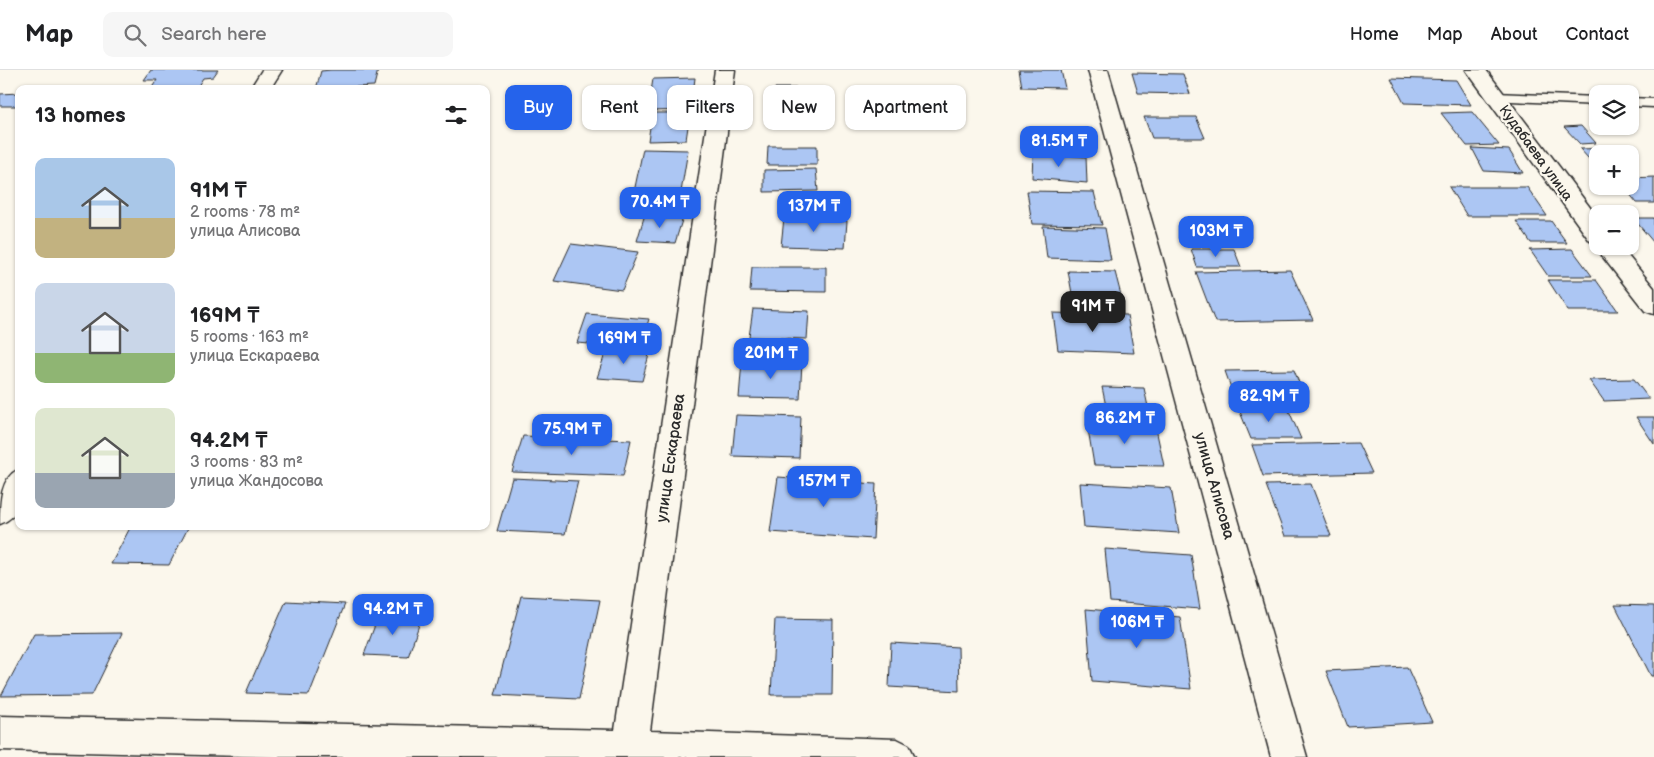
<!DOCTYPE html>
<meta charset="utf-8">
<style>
body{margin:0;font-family:"Balsamiq Sans",sans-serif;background:#f6f6f6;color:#202124;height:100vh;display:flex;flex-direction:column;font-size:19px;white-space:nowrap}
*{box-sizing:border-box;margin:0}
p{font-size:16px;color:#757577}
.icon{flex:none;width:28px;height:28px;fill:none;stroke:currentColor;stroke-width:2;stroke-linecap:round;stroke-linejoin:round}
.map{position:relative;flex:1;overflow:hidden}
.drawer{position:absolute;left:15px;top:15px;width:475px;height:445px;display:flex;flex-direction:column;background:#fff;border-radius:10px;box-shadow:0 1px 4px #0004}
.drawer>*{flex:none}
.guide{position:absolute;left:505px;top:15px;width:475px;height:45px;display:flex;gap:10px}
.buttons{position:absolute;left:1589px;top:15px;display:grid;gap:10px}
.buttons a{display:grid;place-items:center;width:50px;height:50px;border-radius:10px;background:#fff;box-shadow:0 1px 4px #0004;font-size:25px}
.price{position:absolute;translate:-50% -42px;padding:0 11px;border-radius:10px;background:#2563eb;color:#fff;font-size:16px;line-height:32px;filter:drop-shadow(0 1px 2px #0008)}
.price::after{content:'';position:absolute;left:50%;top:30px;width:15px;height:11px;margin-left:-8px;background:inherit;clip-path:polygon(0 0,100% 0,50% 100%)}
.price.on{background:#222;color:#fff}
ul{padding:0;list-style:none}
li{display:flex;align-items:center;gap:15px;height:125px;padding:0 20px}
li span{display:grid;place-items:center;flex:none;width:140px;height:100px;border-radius:10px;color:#555}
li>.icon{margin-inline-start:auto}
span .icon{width:60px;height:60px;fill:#fffc;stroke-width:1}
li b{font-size:21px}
h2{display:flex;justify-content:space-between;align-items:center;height:60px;padding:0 20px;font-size:21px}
.tag{padding:0 18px;border-radius:10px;background:#fff;box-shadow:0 1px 4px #0004;font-size:18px;line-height:45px}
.tag.on{background:#2563eb;color:#fff}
header{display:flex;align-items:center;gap:30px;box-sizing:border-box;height:70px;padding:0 25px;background:#fff;border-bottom:1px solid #e0e0e0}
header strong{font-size:24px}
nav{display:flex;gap:28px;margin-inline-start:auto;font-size:18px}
.search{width:350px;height:45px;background:#f6f6f6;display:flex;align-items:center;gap:12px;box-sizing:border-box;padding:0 18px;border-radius:10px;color:#757577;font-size:19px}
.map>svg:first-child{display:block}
.building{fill:#acc6f3;stroke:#2b2b2b}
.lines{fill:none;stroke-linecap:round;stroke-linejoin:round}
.service-casing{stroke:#2b2b2b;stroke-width:3}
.minor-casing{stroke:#2b2b2b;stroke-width:3}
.tertiary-casing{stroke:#2b2b2b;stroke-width:3}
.service{fill:#fbf7ec;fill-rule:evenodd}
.minor{fill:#fbf7ec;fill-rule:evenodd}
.tertiary{fill:#fbf7ec;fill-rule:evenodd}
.labels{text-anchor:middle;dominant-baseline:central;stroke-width:4.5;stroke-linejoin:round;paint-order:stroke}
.far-street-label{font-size:14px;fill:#2b2b2b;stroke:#fbf7ec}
.street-label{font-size:16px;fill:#2b2b2b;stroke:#fbf7ec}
</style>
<header>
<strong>Map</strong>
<div class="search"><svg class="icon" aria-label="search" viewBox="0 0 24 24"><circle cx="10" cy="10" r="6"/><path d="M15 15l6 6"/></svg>Search here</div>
<nav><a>Home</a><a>Map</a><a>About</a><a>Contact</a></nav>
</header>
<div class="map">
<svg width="1654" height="687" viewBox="0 0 1654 687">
<rect width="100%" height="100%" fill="#fbf7ec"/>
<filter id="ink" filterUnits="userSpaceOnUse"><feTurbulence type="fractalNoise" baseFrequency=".02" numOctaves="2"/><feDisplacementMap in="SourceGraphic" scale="10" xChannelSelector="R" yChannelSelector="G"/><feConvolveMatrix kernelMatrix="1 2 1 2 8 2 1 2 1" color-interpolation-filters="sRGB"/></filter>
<g filter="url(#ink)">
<!-- building -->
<g class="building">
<path d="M151 0H218L213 7 203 8 196 19H151L157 10H144Z"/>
<path d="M331 0H378L374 16 316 19 321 1Z"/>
<path d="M1019 0H1061L1065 18 1022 17Z"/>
<path d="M1132 3 1183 4 1190 24 1138 23Z"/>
<path d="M695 8 691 40 648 41 653 9Z"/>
<path d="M1391 8 1456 10 1471 35 1404 33Z"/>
<path d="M775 18H808L807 47 773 46Z"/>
<path d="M19 23V36H0V24Z"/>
<path d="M1472 42 1499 75 1467 76 1441 43Z"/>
<path d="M652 43H690L686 70 648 71Z"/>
<path d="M1144 47H1196L1205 68H1152Z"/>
<path d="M1581 56 1596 73 1580 74 1564 57Z"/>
<path d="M768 76H817V95H767Z"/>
<path d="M1472 78 1509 80 1523 103 1484 101Z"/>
<path d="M1612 78 1617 84H1598V99L1580 79Z"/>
<path d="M643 79 688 80 681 122H634Z"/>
<path d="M1033 82 1086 87 1087 113 1032 108Z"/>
<path d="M816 99 818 121 764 122V100Z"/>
<path d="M1654 107V133H1637L1623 116H1630V108Z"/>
<path d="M1449 117H1527L1547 146H1467Z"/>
<path d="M1027 121 1094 122 1102 155 1032 154Z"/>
<path d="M645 144 683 147 675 173 637 171Z"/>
<path d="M784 148 847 151 845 178 781 176Z"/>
<path d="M1633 148H1654V173Z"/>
<path d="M1516 151H1551L1567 173H1531Z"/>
<path d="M1043 156 1105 158 1111 190 1047 188Z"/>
<path d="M571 174 638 182 622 220 554 211Z"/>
<path d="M1191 179H1234L1241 197H1197Z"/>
<path d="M1572 179 1592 206H1548L1530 180Z"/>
<path d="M752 197H826V222L750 221Z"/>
<path d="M1290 200 1313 250 1215 252 1196 202Z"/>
<path d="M1068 201 1115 202 1122 229H1073Z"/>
<path d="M1548 210H1596L1618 241H1568Z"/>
<path d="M753 239 809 241 807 269 749 267Z"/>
<path d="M1053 243 1127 245 1134 283 1058 280Z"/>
<path d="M587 244 649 249 640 278 577 273Z"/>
<path d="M607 278 650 281 642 311 597 308Z"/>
<path d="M742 291 802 292 800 329 739 328Z"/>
<path d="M1294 300 1305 328 1235 329 1225 301Z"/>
<path d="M1634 309 1649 329 1604 331 1589 310Z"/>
<path d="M1102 317 1144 318 1151 351H1109Z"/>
<path d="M1287 336 1301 369H1251L1238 337Z"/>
<path d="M736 345 801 347 799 388 732 386Z"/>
<path d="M1636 347H1654V374Z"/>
<path d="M1087 353 1155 354 1164 396 1094 395Z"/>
<path d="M523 366 631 370 623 406 512 402Z"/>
<path d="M1358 373 1372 403 1263 406 1252 375Z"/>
<path d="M778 407 876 414 873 469 770 462Z"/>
<path d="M512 408 578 411 565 464 497 461Z"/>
<path d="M1080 413 1171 418 1179 463 1084 457Z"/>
<path d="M1311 414 1331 466H1285L1266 415Z"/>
<path d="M131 456H189L169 495 111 494Z"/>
<path d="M1105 479 1191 485 1200 539 1110 532Z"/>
<path d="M521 526 600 530 579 629 495 625Z"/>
<path d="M286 531 345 534 309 625 246 623Z"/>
<path d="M1615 535 1654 536V606H1651Z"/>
<path d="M1086 539 1180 547 1191 619 1092 611Z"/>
<path d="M379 544 422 546 408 587 364 585Z"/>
<path d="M775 549 833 550 832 625H771Z"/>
<path d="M122 563 92 625 1 626 34 564Z"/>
<path d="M891 573 958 577 959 621 889 617Z"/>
<path d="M1407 597 1432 652 1348 657 1326 601Z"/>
</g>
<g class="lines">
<defs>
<g id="service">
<path d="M1495 23 1598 27V35L1490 30 1488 27 1490 24Z"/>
<path d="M1630 28 1654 29V37L1630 36Z"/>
</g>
<g id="minor">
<path d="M715 0H735L650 661 897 669 909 675 915 687H277L0 680V646L615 660Z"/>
<path d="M1088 0H1108L1307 687H1271Z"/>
<path d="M1466 0H1486L1598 148V176H1620L1654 218V244L1645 241 1599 182 1595 176 1597 173 1590 171Z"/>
</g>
<g id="tertiary">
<path d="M262 0H282L270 19H250Z"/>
<path d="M19 399C19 421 25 445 0 454 0 432 0 408 19 399Z"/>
</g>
</defs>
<!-- service casing -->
<use href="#service" class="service-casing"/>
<!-- minor casing -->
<use href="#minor" class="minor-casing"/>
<!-- tertiary casing -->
<use href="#tertiary" class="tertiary-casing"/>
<!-- service -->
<use href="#service" class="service"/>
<!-- minor -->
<use href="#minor" class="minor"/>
<!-- tertiary -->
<use href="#tertiary" class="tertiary"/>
</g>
</g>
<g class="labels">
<!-- far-street labels -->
<g class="far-street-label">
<text transform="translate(1536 83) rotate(54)">Кудабаева улица</text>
</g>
<!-- street labels -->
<g class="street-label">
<text transform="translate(671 388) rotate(-82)">улица Ескараева</text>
<text transform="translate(1214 416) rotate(74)">улица Алисова</text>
</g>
</g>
</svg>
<div class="buttons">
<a><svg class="icon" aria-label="layers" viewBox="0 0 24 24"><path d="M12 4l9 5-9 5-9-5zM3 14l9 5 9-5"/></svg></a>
<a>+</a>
<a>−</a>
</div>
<b class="price" style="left:1059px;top:98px">81.5M ₸</b>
<b class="price" style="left:660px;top:159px">70.4M ₸</b>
<b class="price" style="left:814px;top:163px">137M ₸</b>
<b class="price" style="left:1216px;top:188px">103M ₸</b>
<b class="price on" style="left:1093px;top:263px">91M ₸</b>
<b class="price" style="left:624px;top:295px">169M ₸</b>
<b class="price" style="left:771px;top:310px">201M ₸</b>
<b class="price" style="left:1269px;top:353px">82.9M ₸</b>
<b class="price" style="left:1125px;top:375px">86.2M ₸</b>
<b class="price" style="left:572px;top:386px">75.9M ₸</b>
<b class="price" style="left:824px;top:438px">157M ₸</b>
<b class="price" style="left:393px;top:566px">94.2M ₸</b>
<b class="price" style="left:1137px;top:579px">106M ₸</b>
<div class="guide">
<a class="tag on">Buy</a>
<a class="tag">Rent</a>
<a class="tag">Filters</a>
<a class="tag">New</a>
<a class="tag">Apartment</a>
</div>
<section class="drawer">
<h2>13 homes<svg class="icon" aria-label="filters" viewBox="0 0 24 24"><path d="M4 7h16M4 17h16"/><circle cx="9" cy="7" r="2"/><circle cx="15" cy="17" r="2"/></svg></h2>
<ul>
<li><span style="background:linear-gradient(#a9c7e8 60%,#c2b280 0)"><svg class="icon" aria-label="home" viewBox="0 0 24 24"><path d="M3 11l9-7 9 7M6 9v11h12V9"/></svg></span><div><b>91M ₸</b><p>2 rooms · 78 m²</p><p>улица Алисова</p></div></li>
<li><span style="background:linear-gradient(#c9d6e8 70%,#8fb573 0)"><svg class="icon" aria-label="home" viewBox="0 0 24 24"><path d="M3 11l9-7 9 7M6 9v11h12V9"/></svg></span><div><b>169M ₸</b><p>5 rooms · 163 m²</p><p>улица Ескараева</p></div></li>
<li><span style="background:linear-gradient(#dfe7d0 65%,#9aa5b1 0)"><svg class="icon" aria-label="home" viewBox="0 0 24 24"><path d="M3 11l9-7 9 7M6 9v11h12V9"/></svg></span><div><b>94.2M ₸</b><p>3 rooms · 83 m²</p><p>улица Жандосова</p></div></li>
</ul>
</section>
</div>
